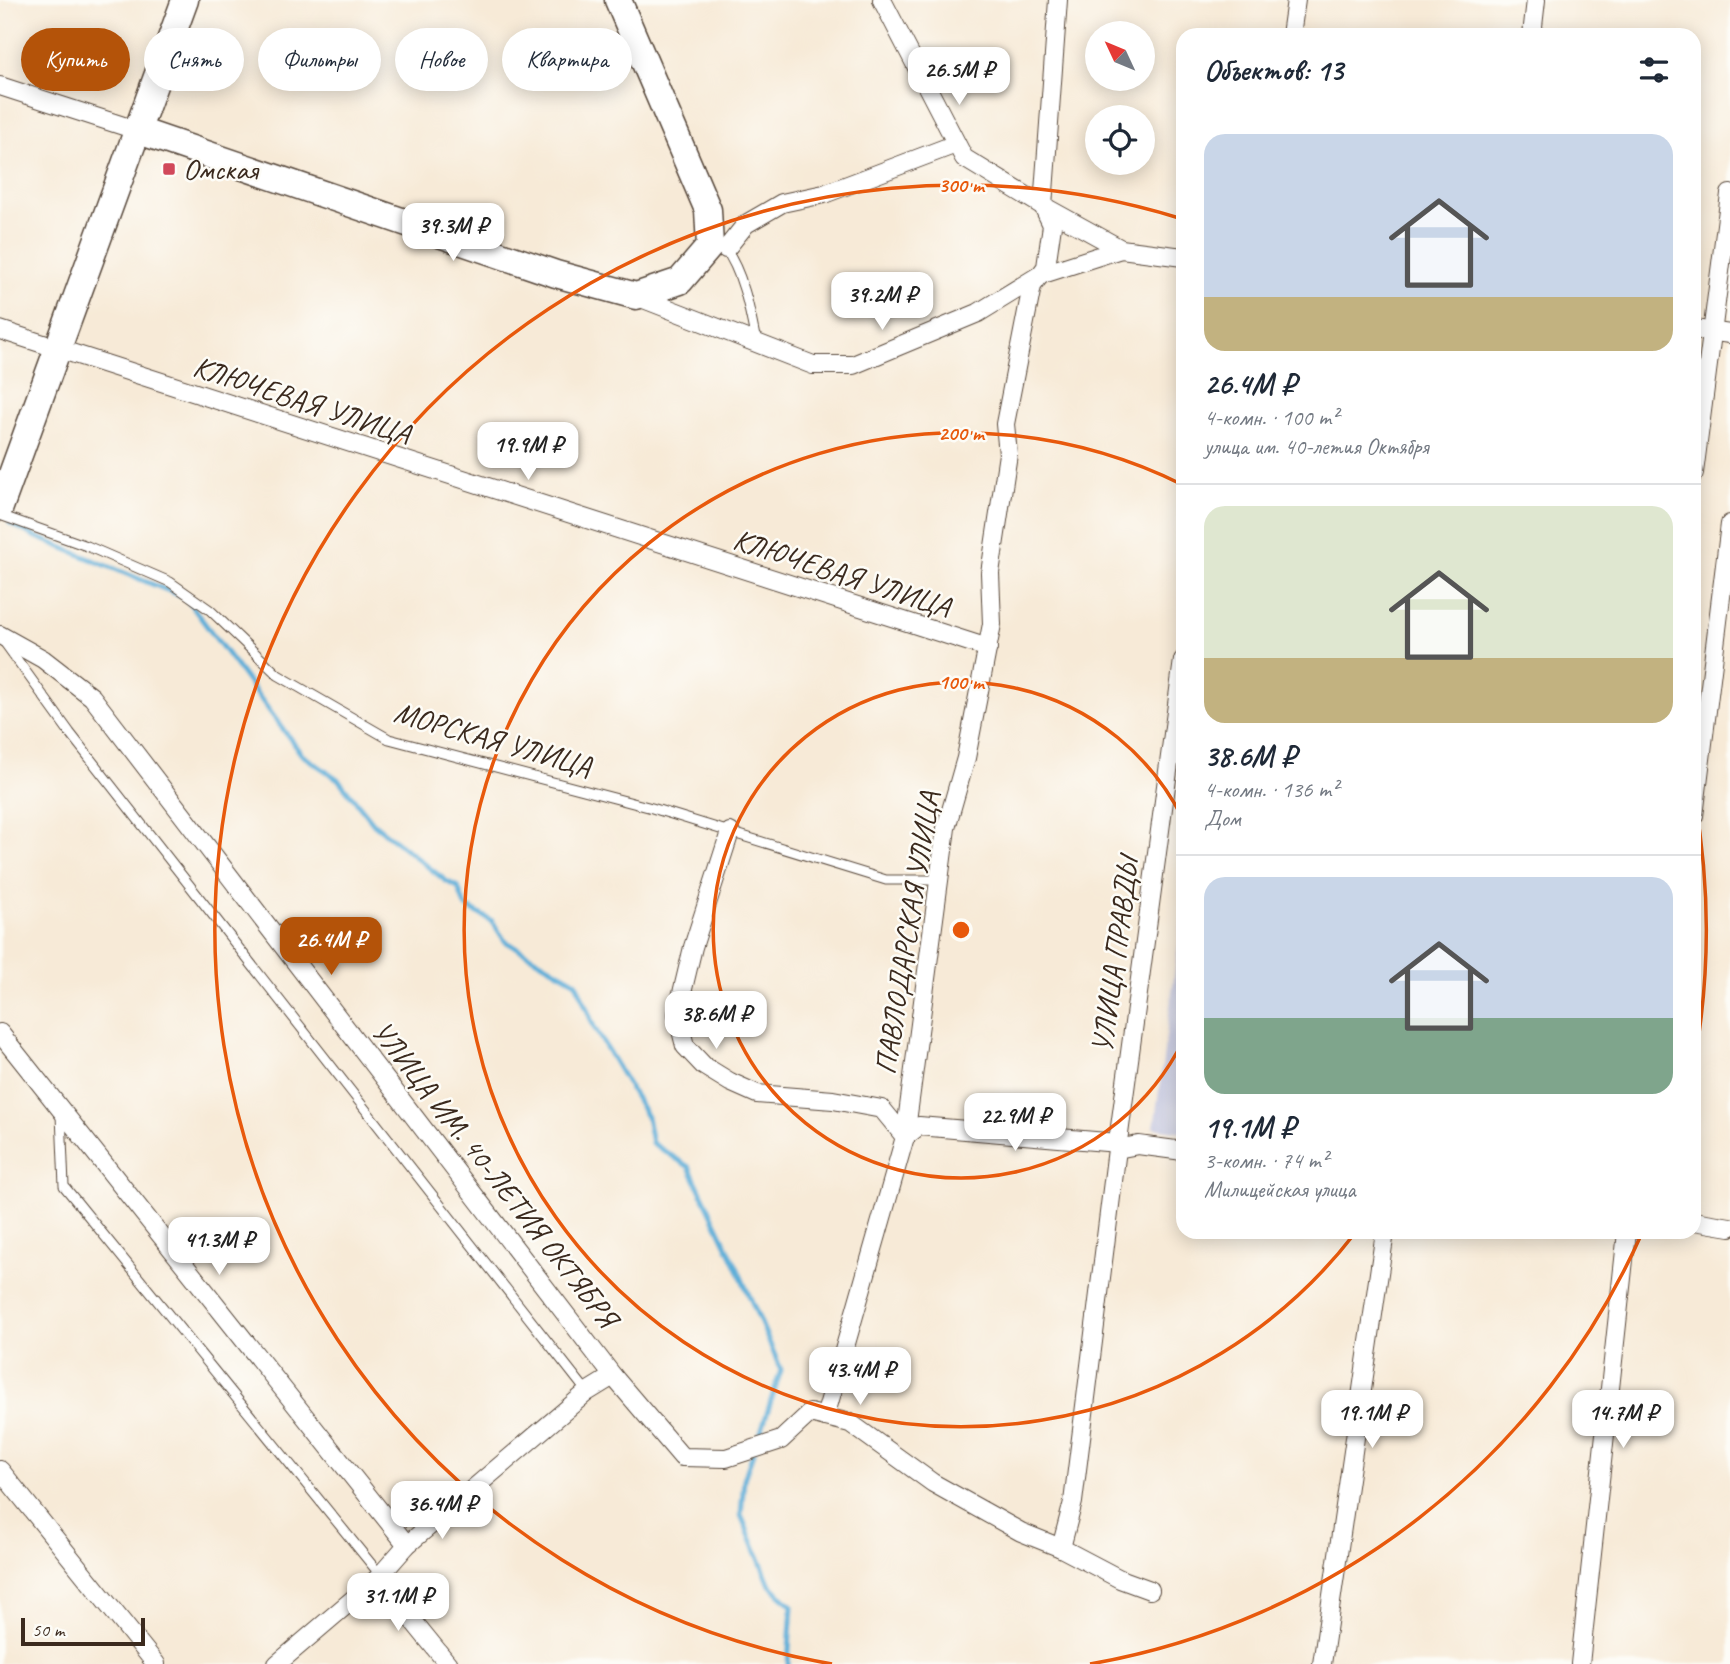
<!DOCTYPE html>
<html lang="ru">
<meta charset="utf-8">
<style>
body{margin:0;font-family:Caveat,sans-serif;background:#f2f2f3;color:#1f2937;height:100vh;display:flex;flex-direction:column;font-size:26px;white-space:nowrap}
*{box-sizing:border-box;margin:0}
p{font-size:23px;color:#747a83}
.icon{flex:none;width:38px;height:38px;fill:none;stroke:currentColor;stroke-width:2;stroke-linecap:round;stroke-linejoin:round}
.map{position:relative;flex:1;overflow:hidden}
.details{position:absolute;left:1176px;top:28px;width:525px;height:1211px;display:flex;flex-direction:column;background:#fff;border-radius:21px;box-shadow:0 4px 18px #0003}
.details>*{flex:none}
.guide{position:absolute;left:21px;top:28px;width:665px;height:63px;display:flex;gap:14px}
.needle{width:46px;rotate:314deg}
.fabs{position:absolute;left:1085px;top:21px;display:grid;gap:14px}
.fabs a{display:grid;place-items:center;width:70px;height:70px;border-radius:50%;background:#fff;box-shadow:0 4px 18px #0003;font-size:35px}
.scale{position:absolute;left:21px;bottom:18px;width:124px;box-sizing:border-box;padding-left:7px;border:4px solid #3b2a1e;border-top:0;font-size:19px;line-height:24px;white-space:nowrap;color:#3b2a1e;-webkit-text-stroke:5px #fdfcf7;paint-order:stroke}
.price{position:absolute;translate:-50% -60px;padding:0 16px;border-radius:14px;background:#fff;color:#222;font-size:23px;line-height:46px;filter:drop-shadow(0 2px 4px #0008)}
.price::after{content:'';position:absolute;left:50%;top:42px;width:21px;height:16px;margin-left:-10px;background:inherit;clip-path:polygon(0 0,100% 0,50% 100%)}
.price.on{background:#b45309;color:#fff}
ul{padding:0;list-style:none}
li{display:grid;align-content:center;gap:14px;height:371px;padding:0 28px}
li+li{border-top:2px solid #e0e1e3}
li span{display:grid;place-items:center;height:217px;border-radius:21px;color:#555}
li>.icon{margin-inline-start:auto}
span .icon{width:126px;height:126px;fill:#fffc;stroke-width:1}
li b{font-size:30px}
h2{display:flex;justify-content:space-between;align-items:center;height:84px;padding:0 28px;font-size:30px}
.chip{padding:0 24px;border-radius:32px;background:#fff;box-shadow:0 4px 18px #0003;font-size:24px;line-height:63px}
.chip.on{background:#b45309;color:#fff}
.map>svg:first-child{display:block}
.industrial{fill:#c0c2dd}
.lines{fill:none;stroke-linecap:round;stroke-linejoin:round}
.stream{stroke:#5daed8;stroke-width:5}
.lane-casing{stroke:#57473a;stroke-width:11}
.street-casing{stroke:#57473a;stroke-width:20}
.secondary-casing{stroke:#57473a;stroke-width:29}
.lane{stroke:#fff;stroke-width:9}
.street{stroke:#fff;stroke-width:18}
.secondary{stroke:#fff;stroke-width:26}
.ring{fill:none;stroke:#e8590c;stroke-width:3.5}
.poi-dot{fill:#d1495b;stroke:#fdfcf7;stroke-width:2.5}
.labels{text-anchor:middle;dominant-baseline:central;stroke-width:5;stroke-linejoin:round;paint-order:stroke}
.poi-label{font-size:30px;fill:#3b2a1e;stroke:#fdfcf7;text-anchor:start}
.street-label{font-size:30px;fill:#3b2a1e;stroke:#fdfcf7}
.centre{fill:#e8590c;stroke:#fdfcf7;stroke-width:3.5}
.ring-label{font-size:21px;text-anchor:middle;font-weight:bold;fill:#e8590c;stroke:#fdfcf7;stroke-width:5;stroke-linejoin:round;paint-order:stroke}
</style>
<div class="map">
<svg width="1730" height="1664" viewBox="0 0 1730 1664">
<rect width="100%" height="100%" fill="#fdfcf7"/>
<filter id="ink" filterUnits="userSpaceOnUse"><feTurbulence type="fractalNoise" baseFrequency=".0143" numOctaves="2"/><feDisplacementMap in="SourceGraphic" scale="14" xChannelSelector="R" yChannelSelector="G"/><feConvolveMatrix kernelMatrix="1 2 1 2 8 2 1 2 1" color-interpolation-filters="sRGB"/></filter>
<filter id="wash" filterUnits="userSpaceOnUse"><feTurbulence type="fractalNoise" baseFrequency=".00686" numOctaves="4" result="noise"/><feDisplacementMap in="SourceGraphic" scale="28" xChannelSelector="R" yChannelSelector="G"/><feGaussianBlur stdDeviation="1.57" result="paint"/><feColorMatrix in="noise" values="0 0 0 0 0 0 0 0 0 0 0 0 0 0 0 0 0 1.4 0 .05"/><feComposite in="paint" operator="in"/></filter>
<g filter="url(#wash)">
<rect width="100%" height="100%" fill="#f7ead7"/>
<!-- industrial -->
<path class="industrial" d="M1183 910V1132L1154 1128Z"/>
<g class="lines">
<!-- stream -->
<g class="stream">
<path d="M10 523 34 536 186 598 302 755 338 779 374 824 446 881 458 887 465 906 492 921 505 941 576 982 594 1027 647 1117 652 1143 689 1167 737 1267 781 1370 757 1444"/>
<path d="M753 1453 744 1479 741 1515 770 1585 792 1606 788 1664"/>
</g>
</g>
</g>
<g filter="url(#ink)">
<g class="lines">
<defs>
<g id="lane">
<path d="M724 247C743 272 750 311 756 342"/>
<path d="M0 515 87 546 170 582 210 610 278 675 389 739 652 808 886 880H938"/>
<path d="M5 643 70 733 587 1392"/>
<path d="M61 1115 64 1186 381 1576"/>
</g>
<g id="street">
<path d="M882 0 964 158 1043 206 1121 249 1183 257"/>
<path d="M1291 35 1296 0"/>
<path d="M1532 35 1536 0"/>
<path d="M0 86 139 131"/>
<path d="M726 249 746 224 782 203 824 194 956 144"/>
<path d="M636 296 813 365H853L978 313 1040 275 1121 249"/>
<path d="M1694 329 1730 334"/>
<path d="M0 330 988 648"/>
<path d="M1694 473 1730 194"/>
<path d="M0 635 43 659 92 697 613 1376"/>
<path d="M1694 816 1730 524"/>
<path d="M730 832 693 947 677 1014 685 1046 704 1066 730 1082 757 1094 833 1100 882 1109 905 1137 919 1126 1118 1143"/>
<path d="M0 1033 407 1545"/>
<path d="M1117 1149 1138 1145 1183 1151"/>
<path d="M1694 1221 1730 1227"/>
<path d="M825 1417 905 1137 946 828 966 758 992 624 990 573 1008 454 1005 424 1032 286 1046 267 1052 225 1043 206 1058 0"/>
<path d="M0 1470 156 1664"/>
<path d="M1061 1548 1073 1502 1117 1149 1183 660"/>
<path d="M378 1578 448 1664"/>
<path d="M277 1664 378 1578 407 1545 587 1392 613 1376 682 1457 726 1458 781 1440 810 1413 850 1423 933 1483 1021 1532 1061 1548 1120 1579 1150 1590"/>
<path d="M1322 1664 1385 1232"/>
<path d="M1580 1664 1627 1232"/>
</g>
<g id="secondary">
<path d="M139 131 556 274 636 296 680 281 710 246 708 210 618 0"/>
<path d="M0 507 185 0"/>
</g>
</defs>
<!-- lane casing -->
<use href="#lane" class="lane-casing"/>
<!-- street casing -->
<use href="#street" class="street-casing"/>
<!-- secondary casing -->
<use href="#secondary" class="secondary-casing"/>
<!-- lane -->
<use href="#lane" class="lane"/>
<!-- street -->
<use href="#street" class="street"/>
<!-- secondary -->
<use href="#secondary" class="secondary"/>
</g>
</g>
<!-- distance rings -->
<g class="ring">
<path d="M1183 1041A248 248 0 1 1 1183 819"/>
<path d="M1355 1233A497 497 0 1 1 1183 485"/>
<path d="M1642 1233A745 745 0 0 1 1090 1664M832 1664A745 745 0 1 1 1179 218M1695 801A745 745 0 0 1 1695 1059"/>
</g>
<!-- markers -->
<rect class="poi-dot" x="162" y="162" width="14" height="14" rx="3.5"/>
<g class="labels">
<!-- poi labels -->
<g class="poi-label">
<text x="183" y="169">Омская</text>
</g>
<!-- street labels -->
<g class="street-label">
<text transform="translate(302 400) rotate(18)">КЛЮЧЕВАЯ УЛИЦА</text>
<text transform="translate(842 573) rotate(18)">КЛЮЧЕВАЯ УЛИЦА</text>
<text transform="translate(493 739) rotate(16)">МОРСКАЯ УЛИЦА</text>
<text transform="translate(907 933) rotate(-81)">ПАВЛОДАРСКАЯ УЛИЦА</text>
<text transform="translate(1115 955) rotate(-82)">УЛИЦА ПРАВДЫ</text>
<text transform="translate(495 1174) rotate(52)">УЛИЦА ИМ. 40-ЛЕТИЯ ОКТЯБРЯ</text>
</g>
</g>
<circle cx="961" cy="930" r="10" class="centre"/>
<g class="ring-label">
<text x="961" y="192">300 m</text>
<text x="961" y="440">200 m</text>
<text x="961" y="689">100 m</text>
</g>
</svg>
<div class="fabs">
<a><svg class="needle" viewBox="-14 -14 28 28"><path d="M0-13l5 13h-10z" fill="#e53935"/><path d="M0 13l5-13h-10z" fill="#747a83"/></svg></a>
<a><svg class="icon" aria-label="locate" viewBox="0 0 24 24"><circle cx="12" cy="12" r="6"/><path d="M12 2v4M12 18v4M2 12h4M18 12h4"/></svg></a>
</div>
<div class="scale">50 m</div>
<b class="price" style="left:959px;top:107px">26.5M ₽</b>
<b class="price" style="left:453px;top:263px">39.3M ₽</b>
<b class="price" style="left:882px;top:332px">39.2M ₽</b>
<b class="price" style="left:528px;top:482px">19.9M ₽</b>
<b class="price on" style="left:331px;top:977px">26.4M ₽</b>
<b class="price" style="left:716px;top:1051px">38.6M ₽</b>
<b class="price" style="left:1015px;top:1153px">22.9M ₽</b>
<b class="price" style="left:219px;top:1277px">41.3M ₽</b>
<b class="price" style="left:860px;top:1407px">43.4M ₽</b>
<b class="price" style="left:1372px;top:1450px">19.1M ₽</b>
<b class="price" style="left:1623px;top:1450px">14.7M ₽</b>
<b class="price" style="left:442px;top:1541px">36.4M ₽</b>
<b class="price" style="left:398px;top:1633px">31.1M ₽</b>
<div class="guide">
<a class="chip on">Купить</a>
<a class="chip">Снять</a>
<a class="chip">Фильтры</a>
<a class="chip">Новое</a>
<a class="chip">Квартира</a>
</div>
<section class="details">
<h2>Объектов: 13<svg class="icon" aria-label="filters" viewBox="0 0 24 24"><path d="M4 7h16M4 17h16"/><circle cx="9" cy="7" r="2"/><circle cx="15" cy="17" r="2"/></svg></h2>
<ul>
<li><span style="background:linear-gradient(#c9d6e8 75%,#c2b280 0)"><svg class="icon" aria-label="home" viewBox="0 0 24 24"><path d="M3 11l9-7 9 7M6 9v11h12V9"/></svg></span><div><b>26.4M ₽</b><p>4-комн. · 100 m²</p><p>улица им. 40-летия Октября</p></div></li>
<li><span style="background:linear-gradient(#dfe7d0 70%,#c2b280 0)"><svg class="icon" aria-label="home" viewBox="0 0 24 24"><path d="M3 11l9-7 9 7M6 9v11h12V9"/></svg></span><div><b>38.6M ₽</b><p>4-комн. · 136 m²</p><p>Дом</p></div></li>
<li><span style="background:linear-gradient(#c9d6e8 65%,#7fa58c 0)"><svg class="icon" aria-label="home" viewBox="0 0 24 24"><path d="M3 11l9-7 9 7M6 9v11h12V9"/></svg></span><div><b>19.1M ₽</b><p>3-комн. · 74 m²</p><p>Милицейская улица</p></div></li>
</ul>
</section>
</div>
